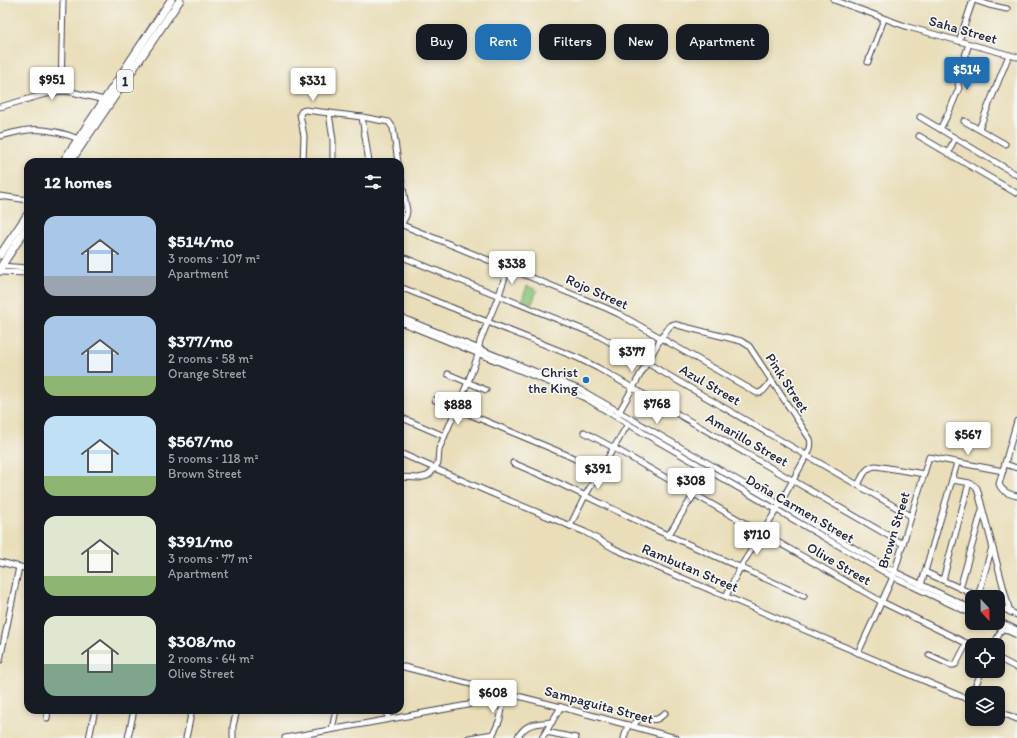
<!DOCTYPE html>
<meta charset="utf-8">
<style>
body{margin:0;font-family:Itim,sans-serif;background:#242831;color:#f1f3f6;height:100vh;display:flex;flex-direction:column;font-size:15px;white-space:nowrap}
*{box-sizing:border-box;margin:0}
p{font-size:13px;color:#9ea1a6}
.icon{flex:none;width:22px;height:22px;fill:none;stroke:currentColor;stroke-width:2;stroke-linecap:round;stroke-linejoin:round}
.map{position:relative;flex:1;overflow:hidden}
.drawer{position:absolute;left:24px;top:158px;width:380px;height:556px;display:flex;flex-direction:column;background:#171b24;border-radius:12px;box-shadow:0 2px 6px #0003}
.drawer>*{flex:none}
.hud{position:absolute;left:416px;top:24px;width:380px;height:36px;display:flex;gap:8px}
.needle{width:26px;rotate:158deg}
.tools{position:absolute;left:965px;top:590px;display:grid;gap:8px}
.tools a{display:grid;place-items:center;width:40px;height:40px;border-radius:8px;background:#171b24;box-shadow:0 2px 6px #0003;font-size:20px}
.price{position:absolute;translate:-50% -34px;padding:0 9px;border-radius:4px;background:#fff;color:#222;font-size:13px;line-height:26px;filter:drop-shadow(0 1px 2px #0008)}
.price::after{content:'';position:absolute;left:50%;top:24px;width:12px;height:9px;margin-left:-6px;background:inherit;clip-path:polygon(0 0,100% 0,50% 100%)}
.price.active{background:#1f6fb2;color:#fff}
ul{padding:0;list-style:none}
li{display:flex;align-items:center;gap:12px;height:100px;padding:0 20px}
li span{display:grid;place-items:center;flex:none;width:112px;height:80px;border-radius:12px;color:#555}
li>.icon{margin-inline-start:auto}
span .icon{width:48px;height:48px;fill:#fffc;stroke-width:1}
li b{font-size:17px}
h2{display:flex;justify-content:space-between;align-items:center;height:48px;padding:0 20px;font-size:17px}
.pill{padding:0 14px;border-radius:12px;background:#171b24;box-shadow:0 2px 6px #0003;font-size:14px;line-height:36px}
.pill.active{background:#1f6fb2;color:#fff}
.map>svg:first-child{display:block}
.green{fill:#8ec77b;stroke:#58745b}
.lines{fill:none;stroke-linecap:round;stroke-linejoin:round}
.minor-casing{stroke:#403e4e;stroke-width:7}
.highway-casing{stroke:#403e4e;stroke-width:9}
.minor{stroke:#fff;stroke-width:5}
.highway{stroke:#fff;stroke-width:7}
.poi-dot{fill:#1f6fb2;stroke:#f6f6f2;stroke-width:1.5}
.labels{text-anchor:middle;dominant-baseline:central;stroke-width:3.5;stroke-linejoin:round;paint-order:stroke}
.shield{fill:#f6f6f2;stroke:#626272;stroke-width:1}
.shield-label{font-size:13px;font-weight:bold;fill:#22223b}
.street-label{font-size:14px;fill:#22223b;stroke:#f6f6f2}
.poi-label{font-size:14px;fill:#22223b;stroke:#f6f6f2;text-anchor:end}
</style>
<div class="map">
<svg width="1017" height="738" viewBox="0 0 1017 738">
<rect width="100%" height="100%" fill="#f6f6f2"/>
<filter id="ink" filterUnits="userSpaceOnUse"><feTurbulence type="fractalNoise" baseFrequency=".025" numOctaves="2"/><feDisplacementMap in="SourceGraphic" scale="8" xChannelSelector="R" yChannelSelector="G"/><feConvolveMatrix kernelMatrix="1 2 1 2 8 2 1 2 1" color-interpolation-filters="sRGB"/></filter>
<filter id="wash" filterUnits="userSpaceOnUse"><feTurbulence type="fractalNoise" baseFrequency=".012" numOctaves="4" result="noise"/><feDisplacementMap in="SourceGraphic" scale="16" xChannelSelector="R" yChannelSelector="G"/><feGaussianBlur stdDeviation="0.9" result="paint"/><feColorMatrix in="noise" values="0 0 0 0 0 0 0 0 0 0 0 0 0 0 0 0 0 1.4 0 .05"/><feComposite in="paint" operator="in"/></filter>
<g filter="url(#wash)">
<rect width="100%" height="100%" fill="#e9deb9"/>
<!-- green -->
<path class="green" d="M527 286 537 290 532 304 522 300Z"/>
</g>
<g filter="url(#ink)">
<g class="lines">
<defs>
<g id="minor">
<path d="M834 0 908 27 1017 57"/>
<path d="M974 0 989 5 1007 9"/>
<path d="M959 41 973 0"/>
<path d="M868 62 884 19"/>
<path d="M61 91 63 0"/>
<path d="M0 107 42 95 61 91 72 92 104 100"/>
<path d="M329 113 333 140V162"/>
<path d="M362 117 369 162"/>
<path d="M920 117 1017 175"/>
<path d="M964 121 1005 144"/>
<path d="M940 129 949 112 959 88 957 78 969 44"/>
<path d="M979 129 1009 55"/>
<path d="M0 136C9 134 19 131 28 130 46 128 64 133 81 140"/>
<path d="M919 136 1016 193"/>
<path d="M948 153 955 138"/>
<path d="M303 162 304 136 300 114 302 111 305 110 362 117 389 122 393 128 398 162"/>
<path d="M400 171 407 211 406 216 401 225"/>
<path d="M0 196 28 200"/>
<path d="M400 224 606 308 619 314 661 338 757 393C764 393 767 386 771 381"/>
<path d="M400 256 599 336 647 363 911 516"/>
<path d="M0 266 28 268"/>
<path d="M0 272 28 273"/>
<path d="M400 287 578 358 598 368 903 544"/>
<path d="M400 317 581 390 779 504 895 572 972 609"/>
<path d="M400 322 571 391 589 400 628 424 893 577 972 614"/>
<path d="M448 374 486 390"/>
<path d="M435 400 567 455 600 471"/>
<path d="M618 414 661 338 670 326 674 324 677 325 741 341 749 346 810 439C812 445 810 450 807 455L777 509 740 568 726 596"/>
<path d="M400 417 444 436"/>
<path d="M1017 421 999 484C1002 492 1009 494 1017 496"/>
<path d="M584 432 614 448 882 602 972 646"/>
<path d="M400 453 491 493 585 532 615 549 647 563 972 701"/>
<path d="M513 463 548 478 661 532 804 596"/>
<path d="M1005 464 1017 468"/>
<path d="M400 477 419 478 427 476 430 474 438 463 439 449 468 382 477 358 480 341 499 295 508 268"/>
<path d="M952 480C961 482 971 481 977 488L1010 612"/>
<path d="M858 485C863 476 865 467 876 466L924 474"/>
<path d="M570 526 585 496 628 424"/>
<path d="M668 536 694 494"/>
<path d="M0 562 28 569"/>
<path d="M925 572 979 597"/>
<path d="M943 580 969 483"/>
<path d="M921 585 957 463"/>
<path d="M960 588 982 510"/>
<path d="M978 596 992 547"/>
<path d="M998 606 1017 615"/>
<path d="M998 621 1017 630"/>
<path d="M991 623 1017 635"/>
<path d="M994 645 1004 624"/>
<path d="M858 653 893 577 929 457 1003 471"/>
<path d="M929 655 951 665H954L956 664 967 643"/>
<path d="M998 658 1017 668"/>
<path d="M0 660 19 567"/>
<path d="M400 666 561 707 676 738"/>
<path d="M969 700 982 671"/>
<path d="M385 710 389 719"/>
<path d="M998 711 1017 719"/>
<path d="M47 718 48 710"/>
<path d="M633 726C643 711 645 722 657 719 660 718 663 715 665 713"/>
<path d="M332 729 336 710"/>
<path d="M546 732 576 738"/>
<path d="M89 738 95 710"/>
<path d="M128 738 134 710"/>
<path d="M186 738 192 710"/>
<path d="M233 738V726L237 710"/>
<path d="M285 738 468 705 476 700 482 688"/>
<path d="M469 738 493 734"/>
<path d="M491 738 497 726 500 719 505 693"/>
<path d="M517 738C527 722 535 724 552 722"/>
<path d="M542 738 561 707"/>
<path d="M624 738 628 725"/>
</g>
<g id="highway">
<path d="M63 162 171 0"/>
<path d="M70 162 180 0"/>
<path d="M0 255 28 214"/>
<path d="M0 268 28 226"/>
</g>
</defs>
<!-- minor casing -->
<use href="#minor" class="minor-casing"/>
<!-- highway casing -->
<use href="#highway" class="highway-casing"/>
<!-- minor -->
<use href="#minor" class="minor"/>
<!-- highway -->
<use href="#highway" class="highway"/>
</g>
</g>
<!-- markers -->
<circle class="poi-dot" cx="586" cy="380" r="4"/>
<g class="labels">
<!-- shield labels -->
<rect class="shield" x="117" y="70" width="16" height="22" rx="3"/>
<g class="shield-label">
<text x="125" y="81">1</text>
</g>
<!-- street labels -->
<g class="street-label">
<text transform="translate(963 30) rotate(16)">Saha Street</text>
<text transform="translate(597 292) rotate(24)">Rojo Street</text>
<text transform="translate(787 383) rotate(57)">Pink Street</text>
<text transform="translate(710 385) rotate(30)">Azul Street</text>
<text transform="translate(747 440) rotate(30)">Amarillo Street</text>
<text transform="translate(800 509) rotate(30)">Doña Carmen Street</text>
<text transform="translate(894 530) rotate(-73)">Brown Street</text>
<text transform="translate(839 564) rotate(30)">Olive Street</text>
<text transform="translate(690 568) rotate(23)">Rambutan Street</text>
<text transform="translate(599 705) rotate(15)">Sampaguita Street</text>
</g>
<!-- poi labels -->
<g class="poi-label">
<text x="578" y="372">Christ<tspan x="578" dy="16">the King</tspan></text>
</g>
</g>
</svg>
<div class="tools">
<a><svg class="needle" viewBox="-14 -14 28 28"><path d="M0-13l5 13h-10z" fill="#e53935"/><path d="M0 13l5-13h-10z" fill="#9ea1a6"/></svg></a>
<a><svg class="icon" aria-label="locate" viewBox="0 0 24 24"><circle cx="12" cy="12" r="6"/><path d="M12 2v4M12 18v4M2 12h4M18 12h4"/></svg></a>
<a><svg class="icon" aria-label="layers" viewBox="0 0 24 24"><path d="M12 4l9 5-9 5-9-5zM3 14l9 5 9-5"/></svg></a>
</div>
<b class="price active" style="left:967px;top:91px">$514</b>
<b class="price" style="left:52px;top:101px">$951</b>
<b class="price" style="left:313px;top:102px">$331</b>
<b class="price" style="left:512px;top:285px">$338</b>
<b class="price" style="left:632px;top:373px">$377</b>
<b class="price" style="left:657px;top:425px">$768</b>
<b class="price" style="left:458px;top:426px">$888</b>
<b class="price" style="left:968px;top:456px">$567</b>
<b class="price" style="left:598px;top:490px">$391</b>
<b class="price" style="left:691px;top:502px">$308</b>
<b class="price" style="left:757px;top:556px">$710</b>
<b class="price" style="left:493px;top:714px">$608</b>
<div class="hud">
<a class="pill">Buy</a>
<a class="pill active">Rent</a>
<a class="pill">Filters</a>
<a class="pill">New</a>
<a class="pill">Apartment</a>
</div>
<section class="drawer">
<h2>12 homes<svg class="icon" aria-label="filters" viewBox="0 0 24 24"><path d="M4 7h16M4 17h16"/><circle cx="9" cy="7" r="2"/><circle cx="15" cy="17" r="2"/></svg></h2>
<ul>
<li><span style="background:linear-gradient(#a9c7e8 75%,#9aa5b1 0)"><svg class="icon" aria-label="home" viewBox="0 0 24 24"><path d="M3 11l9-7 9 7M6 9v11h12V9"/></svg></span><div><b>$514/mo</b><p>3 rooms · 107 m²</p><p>Apartment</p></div></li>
<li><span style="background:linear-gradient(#a9c7e8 75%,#8fb573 0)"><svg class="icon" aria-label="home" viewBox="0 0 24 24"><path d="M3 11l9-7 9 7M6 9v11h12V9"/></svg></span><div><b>$377/mo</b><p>2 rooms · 58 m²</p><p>Orange Street</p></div></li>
<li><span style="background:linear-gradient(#bfe0f5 75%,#8fb573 0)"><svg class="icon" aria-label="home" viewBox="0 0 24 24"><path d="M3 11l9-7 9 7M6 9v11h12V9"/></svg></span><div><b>$567/mo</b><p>5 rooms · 118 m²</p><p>Brown Street</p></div></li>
<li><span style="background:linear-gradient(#dfe7d0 75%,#8fb573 0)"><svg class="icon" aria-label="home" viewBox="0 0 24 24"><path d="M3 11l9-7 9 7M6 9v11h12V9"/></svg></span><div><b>$391/mo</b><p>3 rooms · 77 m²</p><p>Apartment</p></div></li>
<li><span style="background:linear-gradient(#dfe7d0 60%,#7fa58c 0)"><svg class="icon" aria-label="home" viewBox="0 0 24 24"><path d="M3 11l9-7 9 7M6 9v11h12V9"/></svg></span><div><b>$308/mo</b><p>2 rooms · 64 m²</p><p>Olive Street</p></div></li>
</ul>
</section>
</div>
